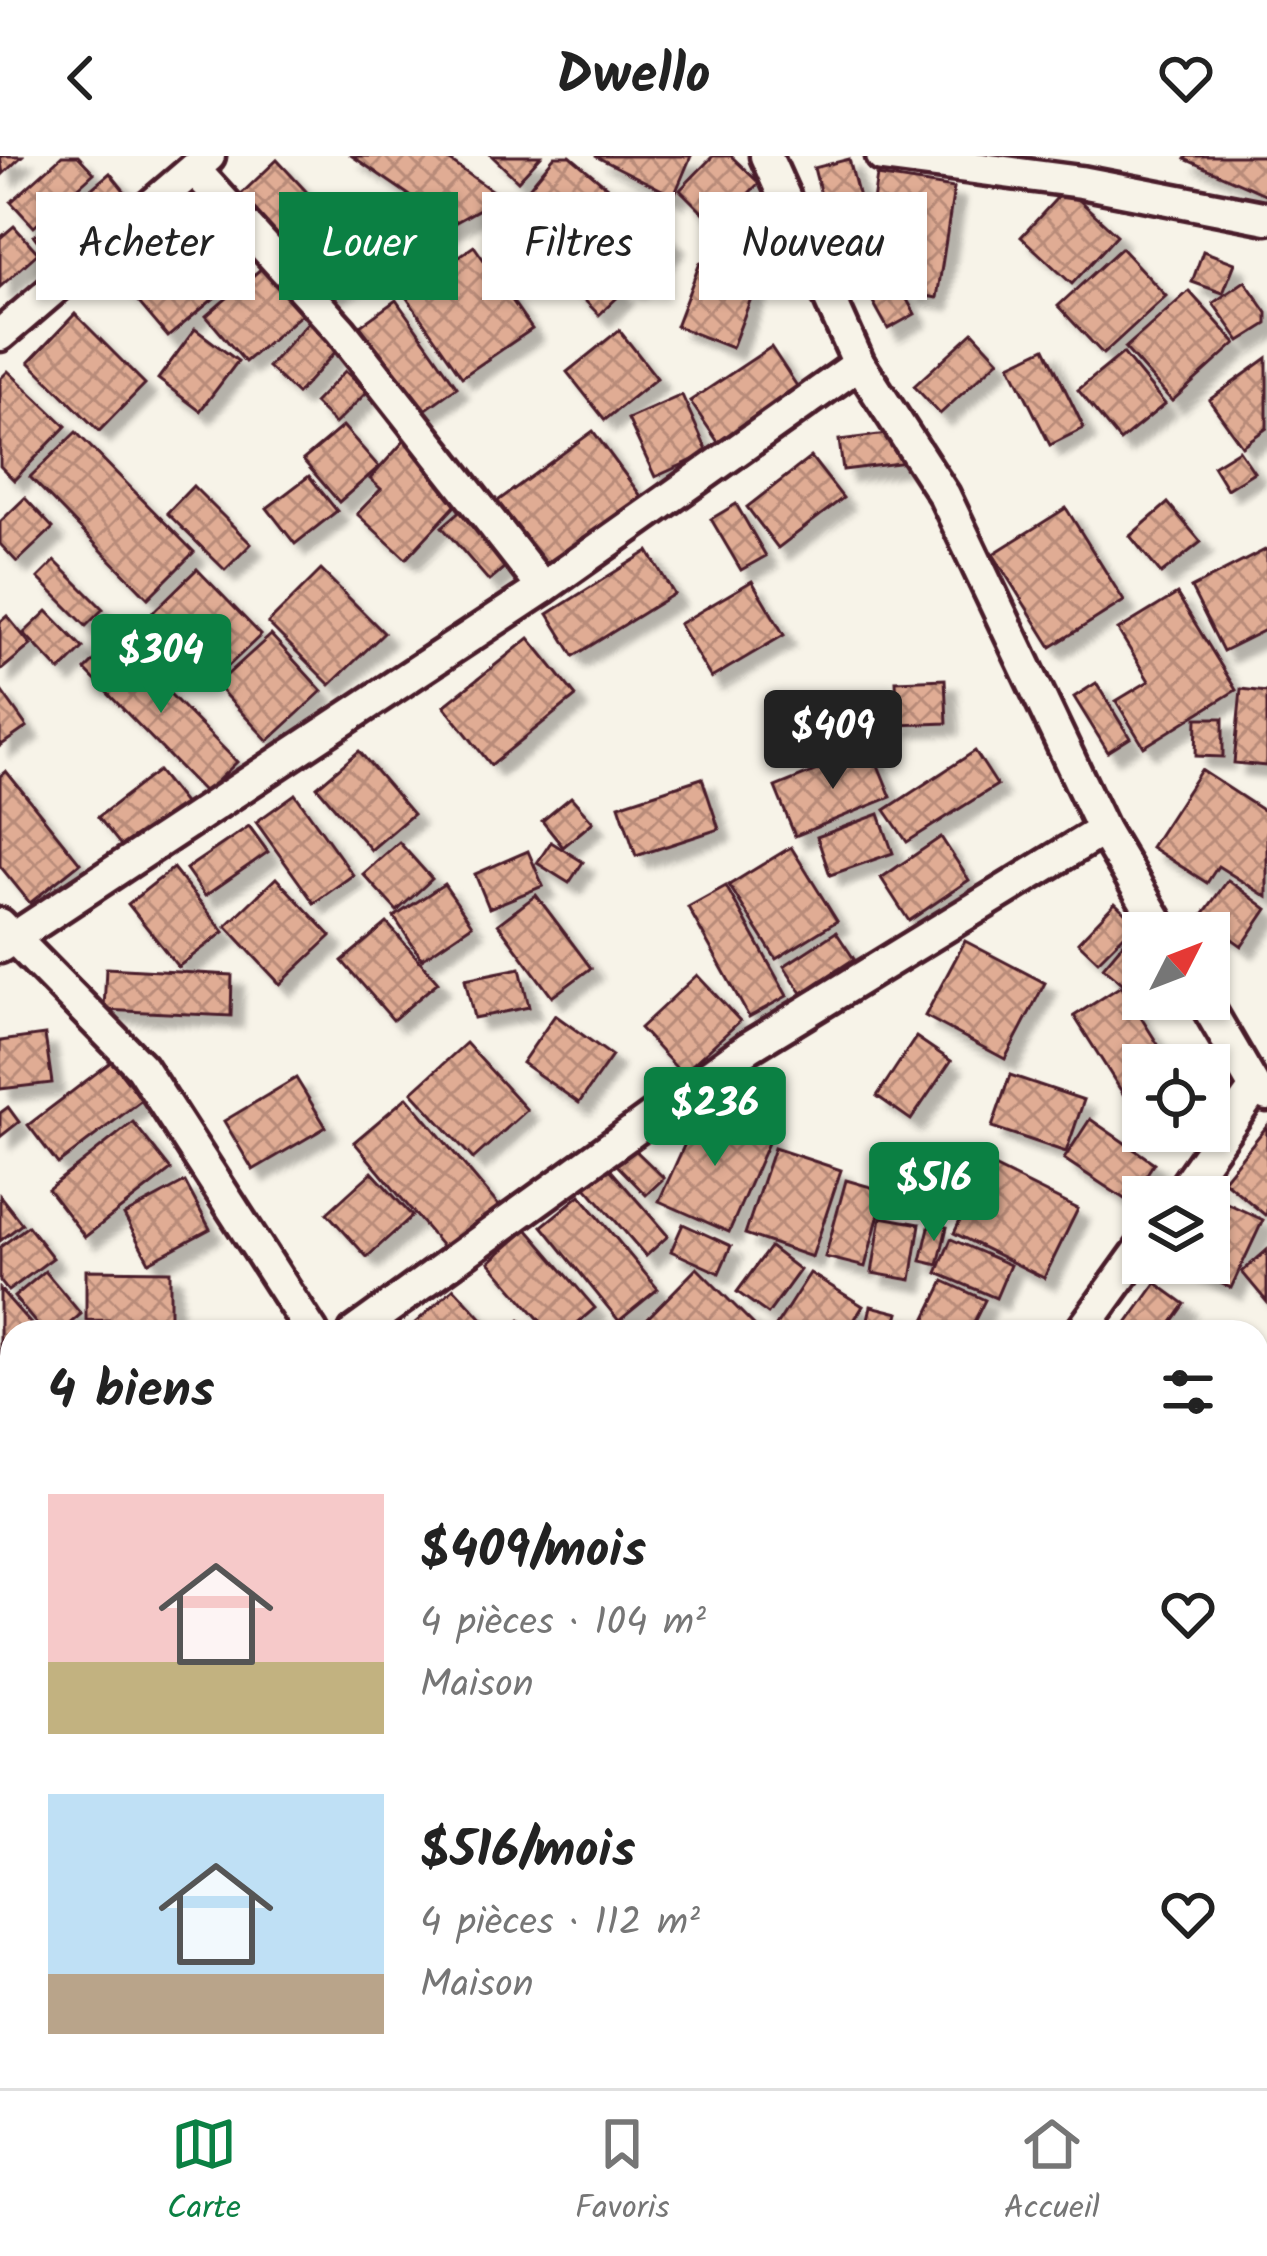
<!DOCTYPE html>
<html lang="fr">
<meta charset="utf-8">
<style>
body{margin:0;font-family:Kalam,sans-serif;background:#f6f6f6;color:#222;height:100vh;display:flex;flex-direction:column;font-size:45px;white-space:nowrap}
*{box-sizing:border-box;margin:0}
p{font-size:39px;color:#767676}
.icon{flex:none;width:66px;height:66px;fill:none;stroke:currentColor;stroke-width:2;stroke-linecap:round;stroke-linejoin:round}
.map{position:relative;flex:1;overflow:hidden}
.sheet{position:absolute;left:0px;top:1164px;width:1269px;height:768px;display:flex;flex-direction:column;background:#fff;border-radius:36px 36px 0 0;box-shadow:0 3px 9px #0004}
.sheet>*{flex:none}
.top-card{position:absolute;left:36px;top:36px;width:1197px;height:108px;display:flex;gap:24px}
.needle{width:78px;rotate:48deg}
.fabs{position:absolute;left:1122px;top:756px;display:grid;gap:24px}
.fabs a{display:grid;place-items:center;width:108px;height:108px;border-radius:0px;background:#fff;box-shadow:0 3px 9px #0004;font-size:60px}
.price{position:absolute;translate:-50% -102px;padding:0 27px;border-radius:12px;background:#0b8043;color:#fff;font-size:39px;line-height:78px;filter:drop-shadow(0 3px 6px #0008)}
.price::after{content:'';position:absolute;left:50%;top:72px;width:36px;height:27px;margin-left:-18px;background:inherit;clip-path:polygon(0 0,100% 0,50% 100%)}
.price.active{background:#222;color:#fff}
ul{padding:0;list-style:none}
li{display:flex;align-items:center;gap:36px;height:300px;padding:0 48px}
li span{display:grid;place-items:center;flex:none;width:336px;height:240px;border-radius:0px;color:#555}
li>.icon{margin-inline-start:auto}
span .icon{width:144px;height:144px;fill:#fffc;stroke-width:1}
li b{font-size:51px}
h2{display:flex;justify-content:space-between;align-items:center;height:144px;padding:0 48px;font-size:51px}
.chip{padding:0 42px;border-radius:0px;background:#fff;box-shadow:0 3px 9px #0004;font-size:42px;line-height:108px}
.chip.active{background:#0b8043;color:#fff}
header{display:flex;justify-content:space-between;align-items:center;height:156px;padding:0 48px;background:#fff;font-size:54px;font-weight:700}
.menu{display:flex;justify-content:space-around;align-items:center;height:168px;border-top:3px solid #e0e0e0;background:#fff;font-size:33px;color:#767676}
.menu a{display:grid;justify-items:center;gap:6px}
.menu .active{color:#0b8043}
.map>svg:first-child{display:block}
.built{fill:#f0decf}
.building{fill:url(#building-cross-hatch);stroke:#4a1f2b;stroke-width:3;filter:url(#shadow)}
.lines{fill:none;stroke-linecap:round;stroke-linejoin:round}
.minor-casing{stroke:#4a1f2b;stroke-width:39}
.minor{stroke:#f7f3e8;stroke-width:30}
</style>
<header><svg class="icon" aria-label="back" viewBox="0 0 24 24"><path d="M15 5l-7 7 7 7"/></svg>Dwello<svg class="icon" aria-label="heart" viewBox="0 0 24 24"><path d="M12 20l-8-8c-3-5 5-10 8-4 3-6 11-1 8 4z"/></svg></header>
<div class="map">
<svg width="1267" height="1932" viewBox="0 0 1267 1932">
<defs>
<pattern id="building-cross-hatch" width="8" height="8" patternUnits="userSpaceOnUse" patternTransform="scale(3)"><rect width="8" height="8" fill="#e0ac94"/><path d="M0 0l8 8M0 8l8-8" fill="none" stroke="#b88b79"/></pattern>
<filter id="shadow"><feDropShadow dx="11" dy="11" stdDeviation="3" flood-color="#0004"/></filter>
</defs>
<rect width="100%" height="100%" fill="#f7f3e8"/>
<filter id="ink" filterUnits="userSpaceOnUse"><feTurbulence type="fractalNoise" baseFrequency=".00833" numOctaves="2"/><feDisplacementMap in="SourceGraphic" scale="24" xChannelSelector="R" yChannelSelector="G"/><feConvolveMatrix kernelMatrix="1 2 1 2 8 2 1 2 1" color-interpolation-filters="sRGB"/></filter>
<g filter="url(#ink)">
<!-- built -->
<path class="built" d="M0 1671 12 1687V1920H187L196 1932H0Z"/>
<!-- building -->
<g class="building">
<path d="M0 0H22L3 18Z"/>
<path d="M62 0H78L94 17 34 71 11 46Z"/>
<path d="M352 0H443L501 41 330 136 239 40 277 4 344 76 409 39Z"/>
<path d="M492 0H541L518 25Z"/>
<path d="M555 0H570L607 31 573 72 527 34Z"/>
<path d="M595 0H691L674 40Z"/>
<path d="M713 0H731L759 27 716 70 680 34Z"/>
<path d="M1187 0H1267V39L1185 3Z"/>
<path d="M849 3 875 103 840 112 814 12Z"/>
<path d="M110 17 134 47 97 78 73 48Z"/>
<path d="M877 20 954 32 937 142 908 137 918 78 869 70Z"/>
<path d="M1066 32 1117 79 1072 128 1021 81Z"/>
<path d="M200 36 218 56 184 87 165 67Z"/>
<path d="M606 51 622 64 600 90 583 75Z"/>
<path d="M641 55 674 86 632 131 599 99Z"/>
<path d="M62 59 88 94 60 114 34 80Z"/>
<path d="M224 63 245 84 212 116 191 94Z"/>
<path d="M14 70 38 97 0 131V82Z"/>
<path d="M154 70 166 85 116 125 104 111Z"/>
<path d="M727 77 787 96 778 127 717 108Z"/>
<path d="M174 85 219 138 168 181 123 128Z"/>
<path d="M474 90 532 173 462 221 404 138Z"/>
<path d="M1121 92 1166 140 1103 198 1058 150Z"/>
<path d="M1203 95 1235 107 1223 137 1192 126Z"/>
<path d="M585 97 622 137 599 159 561 120Z"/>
<path d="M700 107 756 129 732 192 676 170Z"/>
<path d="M263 111 302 158 245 206 206 160Z"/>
<path d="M894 120 915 158 888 173 867 135Z"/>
<path d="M1245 125 1267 157V168L1240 185 1213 147Z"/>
<path d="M1189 135 1236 187 1172 245 1125 192Z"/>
<path d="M396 144 457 231 421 257 360 170Z"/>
<path d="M75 158 145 228 99 275 29 206Z"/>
<path d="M308 166 338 193 297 238 268 211Z"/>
<path d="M195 173 238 205 200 255 158 223Z"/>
<path d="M619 174 657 222 605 264 567 216Z"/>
<path d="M973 176 999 204 940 258 914 230Z"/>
<path d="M771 191 801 236 720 289 690 245Z"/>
<path d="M1045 192 1084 272 1050 289 1010 209Z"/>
<path d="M1123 197 1165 248 1120 285 1078 234Z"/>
<path d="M1267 202V272L1242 290 1209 244Z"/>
<path d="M8 215 66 270 14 324 0 310V223Z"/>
<path d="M345 215 367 236 335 268 314 247Z"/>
<path d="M682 239 708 297 655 321 628 263Z"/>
<path d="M343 270 379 311 339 346 303 304Z"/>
<path d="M593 275 646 347 549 419 495 347Z"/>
<path d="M76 276 194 396 148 442 30 321Z"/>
<path d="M903 276 907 306 843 314 839 284Z"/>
<path d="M405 284 465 339 406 403 357 358 381 333 370 323Z"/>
<path d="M1239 294 1254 316 1227 333 1213 310Z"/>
<path d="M811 301 843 342 778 392 747 351Z"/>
<path d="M309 320 337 355 295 388 267 352Z"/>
<path d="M193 330 251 388 225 414 167 357Z"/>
<path d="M25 342 53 372 17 406 0 388V366Z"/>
<path d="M1168 347 1201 386 1161 418 1130 380Z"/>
<path d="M736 348 766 400 741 414 711 363Z"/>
<path d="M466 350 513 404 489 425 442 371Z"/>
<path d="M1066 352 1124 445 1051 491 993 398Z"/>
<path d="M1267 393V473L1223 495 1191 432Z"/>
<path d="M648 395 674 438 574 500 548 458Z"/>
<path d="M55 405 103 453 86 470 38 422Z"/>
<path d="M197 413 261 479 217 521 153 456Z"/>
<path d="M321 414 384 477 330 529 268 467Z"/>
<path d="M752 425 784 479 711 522 679 468Z"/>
<path d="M1177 438 1236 534 1144 591 1116 545 1149 525 1118 474Z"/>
<path d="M47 455 83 492 60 515 24 477Z"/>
<path d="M7 460 31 489 0 515V466Z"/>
<path d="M271 479 322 535 268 585 216 529Z"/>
<path d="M529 482 576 540 491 609 444 550Z"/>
<path d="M116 483 237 606 205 637 85 514Z"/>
<path d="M945 523 947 567 898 569 896 525Z"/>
<path d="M1096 527 1130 582 1108 596 1074 541Z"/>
<path d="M0 533 27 571 0 590Z"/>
<path d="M1241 533 1267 536V610L1234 607Z"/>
<path d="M1197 562H1223V601L1196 600Z"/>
<path d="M871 592 891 641 795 680 775 631Z"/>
<path d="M359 595 413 658 371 694 317 631Z"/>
<path d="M975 595 997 629 907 686 885 654Z"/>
<path d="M1201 614 1267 657V741L1218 710 1207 727 1151 691Z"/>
<path d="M6 615 80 707 30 747 0 710V620Z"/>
<path d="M158 615 191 656 132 703 98 661Z"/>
<path d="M702 622 719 673 636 700 619 649Z"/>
<path d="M295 638 353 719 314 747 256 666Z"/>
<path d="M571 641 593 666 563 691 542 665Z"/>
<path d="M879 658 893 697 830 719 817 681Z"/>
<path d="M249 670 268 696 205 740 186 713Z"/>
<path d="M941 681 969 724 909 765 881 722Z"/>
<path d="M399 686 432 723 397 755 363 718Z"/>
<path d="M551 686 583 706 569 727 537 707Z"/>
<path d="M791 691 837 765 776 803 729 729Z"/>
<path d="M528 695 543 730 489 752 475 718Z"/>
<path d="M173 712 224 776 178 811 128 748Z"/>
<path d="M276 722 331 780 280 828 226 770Z"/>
<path d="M1228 724 1267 753 1242 790 1201 761Z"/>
<path d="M444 728 472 769 422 803 394 761Z"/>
<path d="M726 730 787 840 749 861 688 751Z"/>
<path d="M536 739 591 812 552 841 498 768Z"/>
<path d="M1115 747 1136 767 1098 805 1078 786Z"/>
<path d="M1141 766 1153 777H1143V812L1127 831 1103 811Z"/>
<path d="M387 767 438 826 393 864 342 805Z"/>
<path d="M836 776 854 803 802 837 784 810Z"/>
<path d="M965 785 1045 827 1005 903 925 860Z"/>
<path d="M106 812 232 819 231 860 104 854Z"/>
<path d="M520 812 529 851 474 862 465 823Z"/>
<path d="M697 819 740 865 682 918 640 872Z"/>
<path d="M1121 830 1171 909H1143L1139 963 1074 860Z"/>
<path d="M555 859 612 900 579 947 522 907Z"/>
<path d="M45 879 52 927 0 933V885Z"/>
<path d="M916 881 951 905 911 964 877 940Z"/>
<path d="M466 887 527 954 473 1003 412 936Z"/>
<path d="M112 905 142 944 58 1008 28 969Z"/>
<path d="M1010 919 1084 944 1066 996 992 971Z"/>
<path d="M296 922 326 971 253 1014 224 965Z"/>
<path d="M407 941 499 1050 446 1095 354 986Z"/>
<path d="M702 950 771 980 729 1076 659 1045Z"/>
<path d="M8 951 19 966 0 981V957Z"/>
<path d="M1090 963 1154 1007 1129 1046 1064 1003Z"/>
<path d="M133 966 171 1014 85 1081 48 1033Z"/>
<path d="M1267 970V1057L1265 1059 1223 1024Z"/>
<path d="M632 991 664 1022 646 1039 615 1007Z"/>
<path d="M774 992 841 1014 812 1101 745 1078Z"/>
<path d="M988 1008 1078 1053 1044 1122 954 1077Z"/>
<path d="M609 1012 668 1080 646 1100 586 1031Z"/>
<path d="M372 1016 412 1060 367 1101 327 1057Z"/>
<path d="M846 1024 885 1035 865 1111 825 1101Z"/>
<path d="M185 1026 210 1073 149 1106 124 1059Z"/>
<path d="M580 1039 658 1133 619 1165 542 1070Z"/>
<path d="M0 1040 22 1068 0 1085Z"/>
<path d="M1214 1041 1263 1064 1231 1132 1183 1110 1209 1107V1053Z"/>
<path d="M881 1061 920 1068 911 1124 872 1117Z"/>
<path d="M930 1067 947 1071 938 1109 921 1105Z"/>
<path d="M683 1068 731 1090 719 1117 671 1095Z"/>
<path d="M28 1070 53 1102 8 1135 0 1125V1091Z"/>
<path d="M527 1073 595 1152 567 1176H550L489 1106Z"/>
<path d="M951 1083 1010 1109 996 1142 937 1117Z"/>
<path d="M770 1091 800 1114 768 1158 737 1136Z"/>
<path d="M1267 1094V1146L1242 1116Z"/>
<path d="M697 1112 761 1176H634Z"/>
<path d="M86 1114 170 1115V1165L86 1164Z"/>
<path d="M45 1115 81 1158 60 1176H43L14 1141Z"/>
<path d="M810 1117 863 1150 847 1176H772Z"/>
<path d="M944 1125 985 1144 969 1176 921 1172Z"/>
<path d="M1156 1127 1185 1148 1165 1176H1121Z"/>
<path d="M454 1132 486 1167 476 1176H405Z"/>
<path d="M0 1133 38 1176H12V1211L0 1197Z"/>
<path d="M871 1150 899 1157 894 1176H865Z"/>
<path d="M520 1164 531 1176H506Z"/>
<path d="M149 1173 219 1175V1176H148Z"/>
<path d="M1257 1235 1267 1245V1260L1257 1270Z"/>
<path d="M12 1239V1265L0 1251Z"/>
<path d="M1267 1273V1404L1257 1413V1282Z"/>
<path d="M0 1309 12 1319V1394L7 1400 0 1394Z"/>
<path d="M0 1403 12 1413V1437L0 1450Z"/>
<path d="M1257 1477 1267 1489V1591L1257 1579Z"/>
<path d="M1257 1691 1267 1703V1761L1257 1769Z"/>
<path d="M0 1777 12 1786V1892L0 1883Z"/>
<path d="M1260 1799 1267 1807V1910L1257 1919Z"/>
<path d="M46 1920H92L82 1932H60Z"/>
<path d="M340 1920H388L373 1932H350Z"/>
<path d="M569 1920H631L637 1927 632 1932H580Z"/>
<path d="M639 1920H699L684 1932H648Z"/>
<path d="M1040 1920H1068L1079 1932H1051Z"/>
</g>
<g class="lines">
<defs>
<g id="minor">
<path d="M766 0 859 208 944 339 1103 674 1164 777"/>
<path d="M882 0 1081 26 1267 62"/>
<path d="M194 13 341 175 543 432"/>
<path d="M0 179 209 0"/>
<path d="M0 768 141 911 312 1176"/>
<path d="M0 791 543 432 859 208"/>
<path d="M1203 843 1255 932 1267 939"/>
<path d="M1178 1041 1255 932"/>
<path d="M355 1176 749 891 1103 674"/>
<path d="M1081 1176 1143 1090"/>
<path d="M0 1484 12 1474"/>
<path d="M0 1613 12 1627"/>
<path d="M1257 1656 1267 1668"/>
<path d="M260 1920 270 1932"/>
<path d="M922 1920 931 1932"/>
<path d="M469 1932 479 1920"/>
</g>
</defs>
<!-- minor casing -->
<use href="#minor" class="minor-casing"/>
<!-- minor -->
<use href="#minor" class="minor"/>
</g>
</g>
</svg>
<div class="fabs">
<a><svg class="needle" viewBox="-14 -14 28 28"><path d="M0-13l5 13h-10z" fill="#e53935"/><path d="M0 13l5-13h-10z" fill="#767676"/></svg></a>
<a><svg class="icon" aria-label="locate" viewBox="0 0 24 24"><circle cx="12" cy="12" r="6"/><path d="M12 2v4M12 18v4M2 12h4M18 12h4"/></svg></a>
<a><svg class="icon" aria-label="layers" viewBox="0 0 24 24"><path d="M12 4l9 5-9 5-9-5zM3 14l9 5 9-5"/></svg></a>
</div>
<b class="price" style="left:161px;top:560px">$304</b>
<b class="price active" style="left:833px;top:636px">$409</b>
<b class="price" style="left:715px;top:1013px">$236</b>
<b class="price" style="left:934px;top:1088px">$516</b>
<div class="top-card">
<a class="chip">Acheter</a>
<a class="chip active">Louer</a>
<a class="chip">Filtres</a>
<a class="chip">Nouveau</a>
</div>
<section class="sheet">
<h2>4 biens<svg class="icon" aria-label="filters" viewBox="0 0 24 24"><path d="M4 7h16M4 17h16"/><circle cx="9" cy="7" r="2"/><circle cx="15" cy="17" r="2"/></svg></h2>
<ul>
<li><span style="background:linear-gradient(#f6c9c9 70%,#c2b280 0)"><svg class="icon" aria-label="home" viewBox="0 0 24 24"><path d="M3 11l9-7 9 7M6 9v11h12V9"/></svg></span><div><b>$409/mois</b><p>4 pièces · 104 m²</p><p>Maison</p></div><svg class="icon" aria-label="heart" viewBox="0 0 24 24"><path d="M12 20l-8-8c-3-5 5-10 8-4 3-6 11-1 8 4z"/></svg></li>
<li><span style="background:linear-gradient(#bfe0f5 75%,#b9a48a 0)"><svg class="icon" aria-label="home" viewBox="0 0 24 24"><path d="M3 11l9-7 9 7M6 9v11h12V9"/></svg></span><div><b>$516/mois</b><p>4 pièces · 112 m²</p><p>Maison</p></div><svg class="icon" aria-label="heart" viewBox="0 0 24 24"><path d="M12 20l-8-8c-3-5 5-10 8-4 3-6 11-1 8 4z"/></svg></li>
</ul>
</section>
</div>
<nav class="menu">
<a class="active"><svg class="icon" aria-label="map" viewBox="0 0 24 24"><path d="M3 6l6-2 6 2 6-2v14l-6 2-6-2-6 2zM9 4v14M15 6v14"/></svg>Carte</a>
<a><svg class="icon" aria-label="saved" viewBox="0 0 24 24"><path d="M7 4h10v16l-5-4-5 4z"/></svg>Favoris</a>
<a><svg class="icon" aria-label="home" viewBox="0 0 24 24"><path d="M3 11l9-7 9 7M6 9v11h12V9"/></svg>Accueil</a>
</nav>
